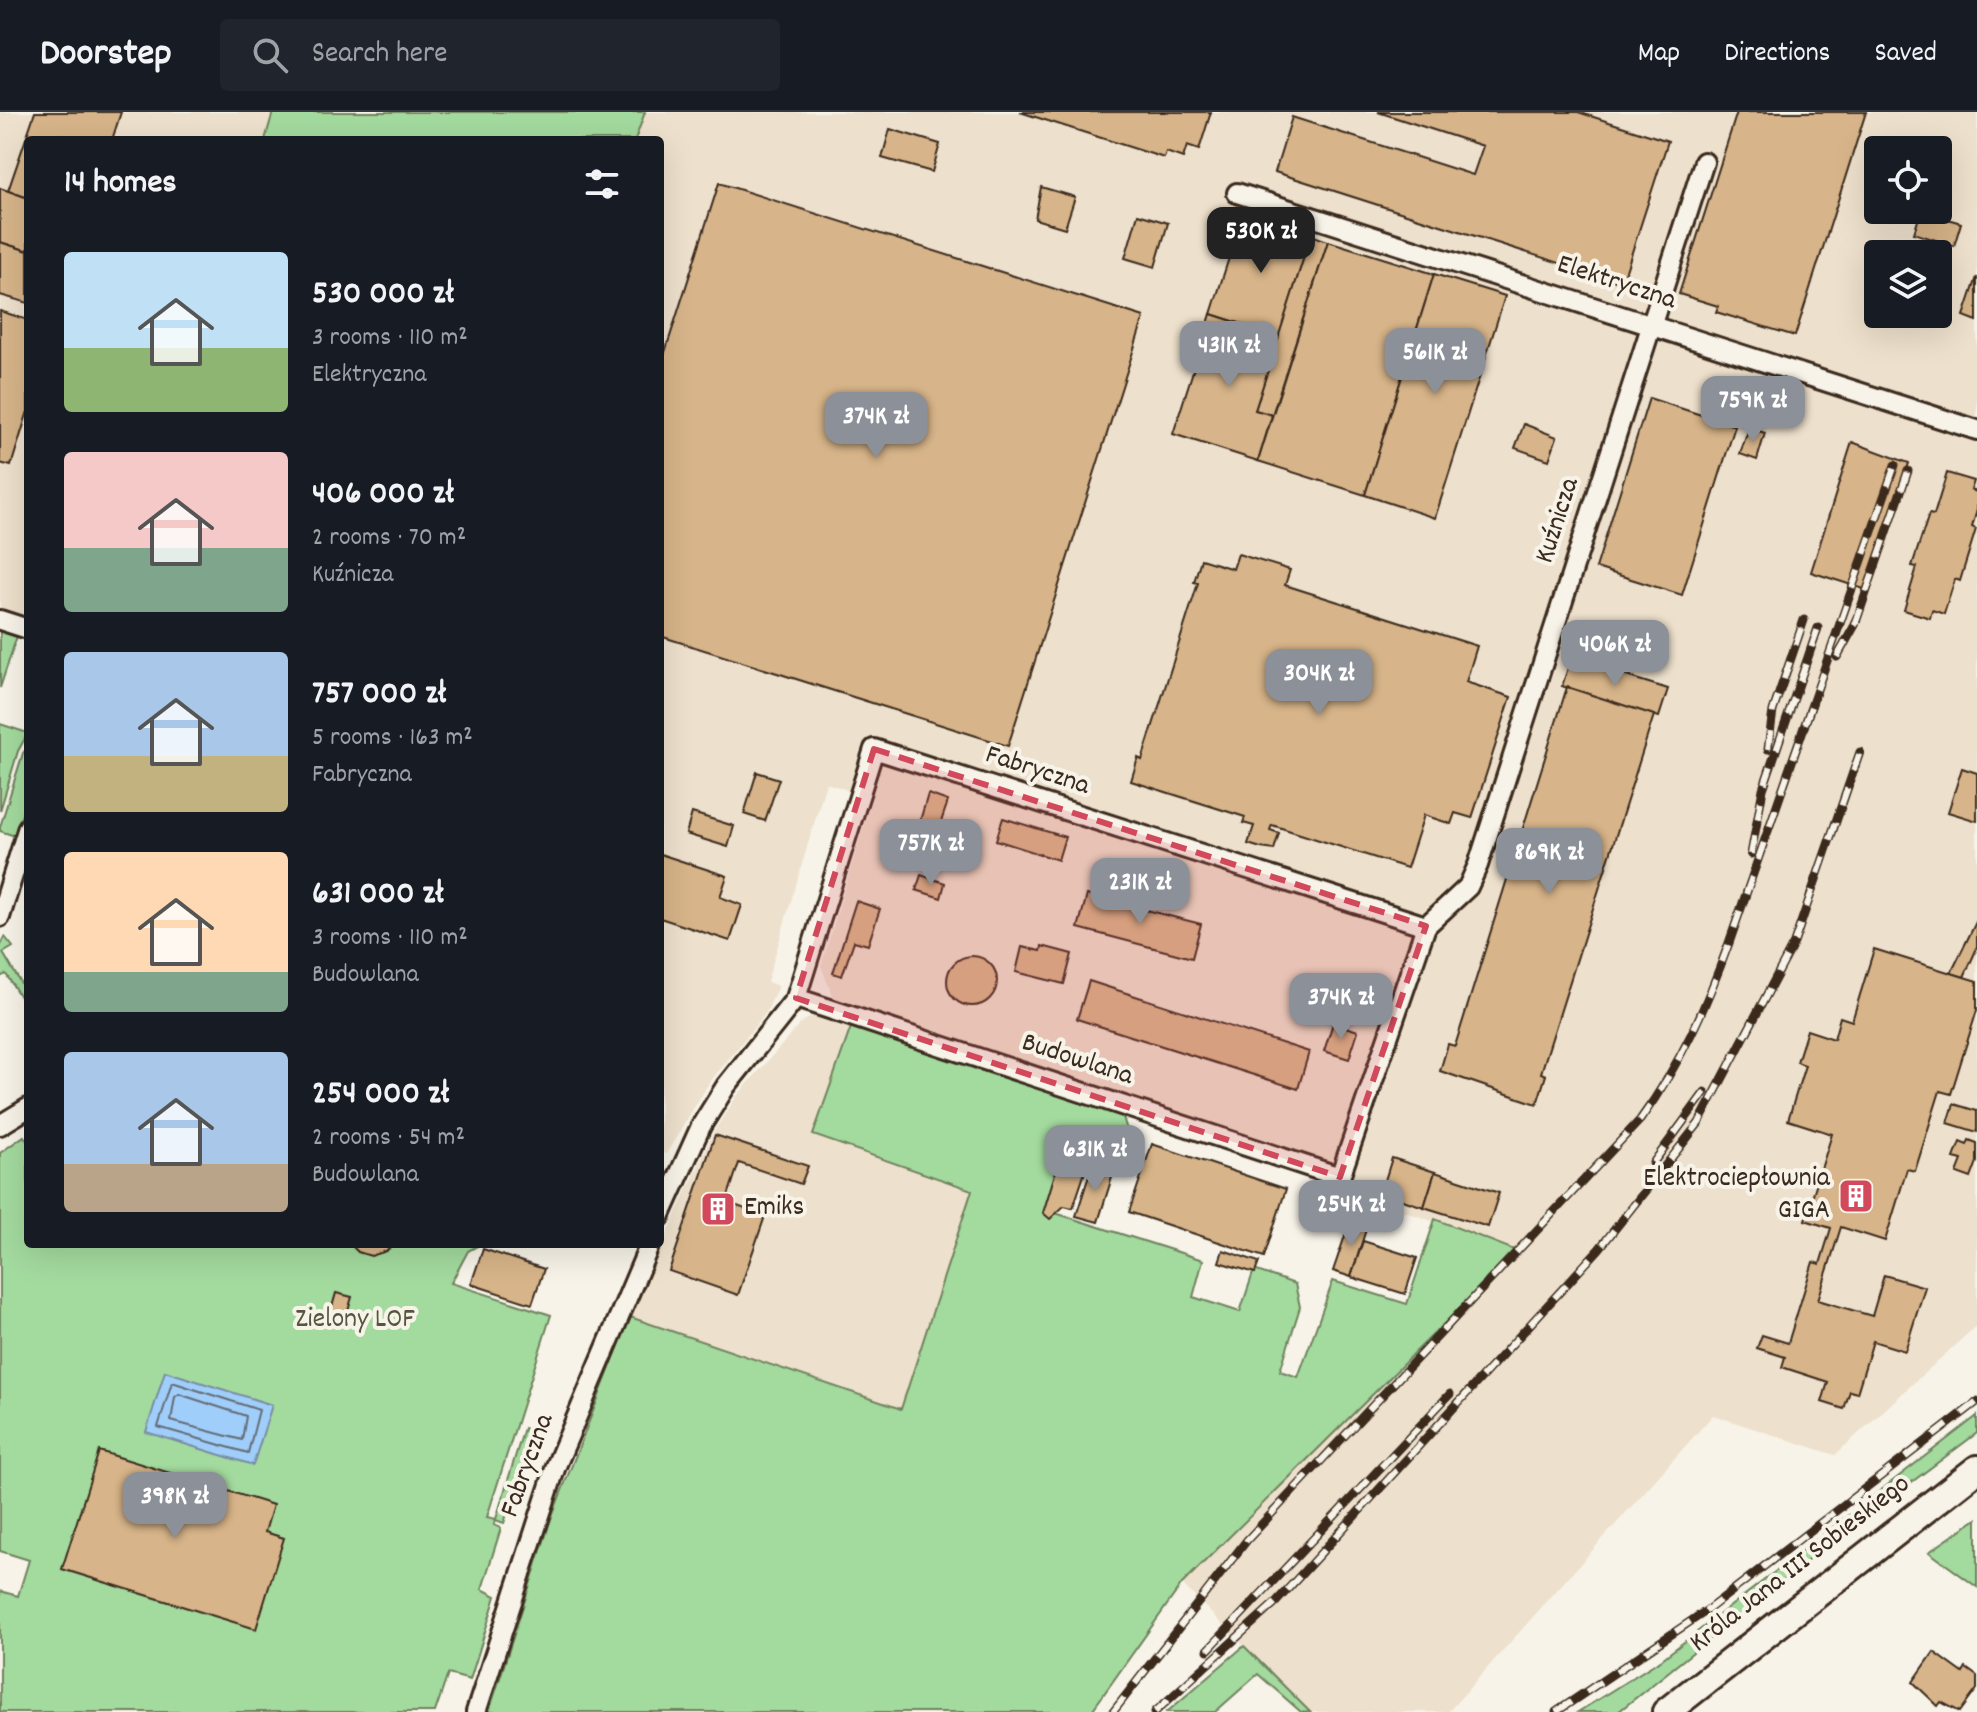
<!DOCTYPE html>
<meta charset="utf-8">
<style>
body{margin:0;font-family:Dekko,sans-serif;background:#20242c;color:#f1f3f6;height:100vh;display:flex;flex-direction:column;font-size:30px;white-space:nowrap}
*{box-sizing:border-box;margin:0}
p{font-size:26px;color:#9ea1a6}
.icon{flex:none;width:44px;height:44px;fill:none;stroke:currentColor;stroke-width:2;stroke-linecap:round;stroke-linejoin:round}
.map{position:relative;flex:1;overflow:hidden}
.panel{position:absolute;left:24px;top:24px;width:640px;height:1112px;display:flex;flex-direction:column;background:#171b24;border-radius:8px;box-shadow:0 8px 32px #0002}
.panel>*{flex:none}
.tools{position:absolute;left:1864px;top:24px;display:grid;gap:16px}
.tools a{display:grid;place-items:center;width:88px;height:88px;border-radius:8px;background:#171b24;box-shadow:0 8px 32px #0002;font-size:40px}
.price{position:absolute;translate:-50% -68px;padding:0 18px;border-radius:16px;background:#8c9099;color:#fff;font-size:26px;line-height:52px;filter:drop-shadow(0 2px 4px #0008)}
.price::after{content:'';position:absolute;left:50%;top:48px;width:24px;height:18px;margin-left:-12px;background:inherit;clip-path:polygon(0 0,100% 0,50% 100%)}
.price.active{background:#222;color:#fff}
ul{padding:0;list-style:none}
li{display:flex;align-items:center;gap:24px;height:200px;padding:0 40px}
li span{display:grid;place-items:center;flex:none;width:224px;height:160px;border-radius:8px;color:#555}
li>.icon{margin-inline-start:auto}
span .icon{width:96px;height:96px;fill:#fffc;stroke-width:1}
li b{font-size:34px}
h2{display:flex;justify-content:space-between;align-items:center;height:96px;padding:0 40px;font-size:34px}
header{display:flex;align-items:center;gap:48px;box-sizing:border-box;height:112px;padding:0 40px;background:#171b24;border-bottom:2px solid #363941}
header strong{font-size:38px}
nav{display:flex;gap:44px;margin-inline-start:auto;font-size:28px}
.search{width:560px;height:72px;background:#20242c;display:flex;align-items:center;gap:20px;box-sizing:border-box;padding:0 28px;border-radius:8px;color:#9ea1a6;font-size:30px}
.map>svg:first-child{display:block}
.built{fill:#ede0cc;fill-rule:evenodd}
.green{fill:#a3da9e;stroke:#6f825e;stroke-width:2}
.water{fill:#a0cefb;stroke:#788ca3;stroke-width:2}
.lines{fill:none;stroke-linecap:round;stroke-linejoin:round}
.shore{stroke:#636c76;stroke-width:2}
.building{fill:#d7b489;stroke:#3b2a1e;stroke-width:2}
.street-casing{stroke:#3b2a1e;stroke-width:24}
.secondary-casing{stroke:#3b2a1e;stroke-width:32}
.street{stroke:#f7f3e8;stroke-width:18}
.secondary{stroke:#f7f3e8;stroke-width:26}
.rail-casing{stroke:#3b2a1e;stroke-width:9}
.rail{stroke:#f7f3e8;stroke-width:6;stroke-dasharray:18;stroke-linecap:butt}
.marked{fill:#d1495b;fill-opacity:0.2;stroke:#d1495b;stroke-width:6;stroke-dasharray:16 10;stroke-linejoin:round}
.labels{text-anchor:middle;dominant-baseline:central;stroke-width:8;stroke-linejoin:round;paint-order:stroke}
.street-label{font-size:28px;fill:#3b2a1e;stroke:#f7f3e8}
.poi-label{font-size:28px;fill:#3b2a1e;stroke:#f7f3e8;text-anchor:end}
.park-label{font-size:28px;fill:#55563e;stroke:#f7f3e8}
</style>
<header>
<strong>Doorstep</strong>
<div class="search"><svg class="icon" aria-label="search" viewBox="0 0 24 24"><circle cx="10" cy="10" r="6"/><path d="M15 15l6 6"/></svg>Search here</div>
<nav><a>Map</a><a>Directions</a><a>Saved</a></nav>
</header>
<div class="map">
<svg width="1977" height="1600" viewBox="0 0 1977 1600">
<rect width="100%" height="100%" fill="#f7f3e8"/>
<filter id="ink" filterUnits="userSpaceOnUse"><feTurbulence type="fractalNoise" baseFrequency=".0125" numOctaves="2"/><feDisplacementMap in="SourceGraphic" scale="16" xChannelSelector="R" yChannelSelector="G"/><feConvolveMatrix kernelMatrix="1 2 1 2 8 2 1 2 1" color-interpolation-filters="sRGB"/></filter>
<g filter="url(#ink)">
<!-- built -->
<g class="built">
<path d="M0 0H1977V1213L1835 1343 1713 1303 1448 1600H1310L1182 1472 1516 1139 1349 1079 1294 1041 834 887 821 854 872 686 826 671 767 870 778 874 766 901 709 971 666 1042 660 1040V28H28V507L0 498ZM1878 38H1938V98H1878ZM1878 142H1938V202H1878Z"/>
<path d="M814 903 851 915 814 1023 972 1077 901 1297 630 1205 714 1019 737 984 802 910Z"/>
</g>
<!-- green -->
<g class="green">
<path d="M273 0H645L635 28H265Z"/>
<path d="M0 516 18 521 0 576Z"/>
<path d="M0 612 28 621 18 639 0 699Z"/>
<path d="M28 635V683L15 724 0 719V715L23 641Z"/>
<path d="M5 825 13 835 3 841 28 883V898L6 862 0 865V835Z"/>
<path d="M851 915 1123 1005 1127 1018 1116 1054 1071 1040 1052 1100 1203 1148 1193 1185 1240 1200 1254 1158 1295 1172 1300 1195 1280 1259 1298 1265 1333 1169 1407 1192 1435 1107 1517 1139 1182 1472 1091 1600H489L552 1404 630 1205 901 1297 972 1078 813 1023Z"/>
<path d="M24 1024 28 1030V1132H481L468 1139 451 1171 551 1203 487 1405 496 1407 524 1316 535 1320 504 1411 496 1408 494 1413 501 1416 482 1477 496 1484 470 1568 448 1562 435 1600H0V1479L18 1484 29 1448 0 1439V1041Z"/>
<path d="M1977 1304V1321L1816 1442 1618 1600H1578L1662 1547Z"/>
<path d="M1977 1407V1475L1929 1440Z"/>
<path d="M1244 1534 1310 1600H1301L1258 1562 1215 1600H1167Z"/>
</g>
<!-- water -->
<path class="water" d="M165 1259 272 1293 253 1353 146 1320Z"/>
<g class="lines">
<!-- shore -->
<g class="shore">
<path d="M172 1270 259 1298 248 1341 158 1315Z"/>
<path d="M179 1282 246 1304 242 1328 171 1309 175 1285Z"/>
</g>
</g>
<!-- building -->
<g class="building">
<path d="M35 0H121L112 28H28V86L8 79Z"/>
<path d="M1020 0H1211L1199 38 1187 34 1183 46 1166 40 1164 46Z"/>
<path d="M1378 0H1578L1668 29 1622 171 1275 60 1292 5 1473 63 1483 34Z"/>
<path d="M1737 0H1866L1795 224 1716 200 1718 194 1679 182Z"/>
<path d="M890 17 940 32 932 60 882 46Z"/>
<path d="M719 71 1144 205 1008 634 660 524V256Z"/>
<path d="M1041 75 1075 85 1065 116 1035 107Z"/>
<path d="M0 76 28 86V139L0 130Z"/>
<path d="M1921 99 1961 111 1954 134 1914 121Z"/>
<path d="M1138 102 1168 111 1155 155 1125 146Z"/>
<path d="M1243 102 1311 123 1279 224 1211 202Z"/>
<path d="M1311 123 1328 129 1272 303 1255 298Z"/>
<path d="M1328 129 1434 162 1365 383 1258 349Z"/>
<path d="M0 130 28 139V191L0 183Z"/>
<path d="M1434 162 1505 184 1435 406 1365 383Z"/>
<path d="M1977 165V209L1964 204Z"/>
<path d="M0 199 28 208V299L11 354 0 351Z"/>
<path d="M1211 202 1279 224 1255 298 1272 303 1258 349 1173 322Z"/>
<path d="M1649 286 1735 314 1682 483 1596 456Z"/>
<path d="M1524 312 1557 325 1549 348 1515 336Z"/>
<path d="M1749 316 1765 321 1757 348 1740 342Z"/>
<path d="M1852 330 1909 351 1867 478 1811 460Z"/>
<path d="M1947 361 1974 369 1971 378 1977 380V398L1972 415 1976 417 1960 469 1955 467 1944 502 1932 498 1930 506 1904 498 1917 455 1912 454 1929 402 1934 403Z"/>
<path d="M1238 442 1290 458 1285 473 1477 534 1466 570 1511 585 1472 706 1455 701 1451 712 1424 703 1407 756 1272 713 1270 718 1279 721 1274 738 1261 736 1248 732 1254 714 1243 711 1245 705 1131 669 1138 646 1142 648 1198 471 1194 470 1201 447 1233 457Z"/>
<path d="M1571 547 1668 577 1659 605 1562 574Z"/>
<path d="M1567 575 1654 603 1541 961 1546 963 1537 992 1440 959 1448 932 1455 934Z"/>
<path d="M1962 656 1977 661V709L1948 700Z"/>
<path d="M757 660 779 667 765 709 744 702Z"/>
<path d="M928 682 948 689 935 728 916 722Z"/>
<path d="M692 701 734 714 728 735 686 722Z"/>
<path d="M1003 706 1065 725 1058 748 996 728Z"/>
<path d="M963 712 976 717 969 741 955 737Z"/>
<path d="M660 742 727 764 720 785 742 793 730 829 660 806Z"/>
<path d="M921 763 945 771 941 786 916 778Z"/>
<path d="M1087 783 1201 812 1192 846 1078 816Z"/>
<path d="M856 789 880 797 868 833 854 829 842 864 833 861Z"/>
<path d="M1977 808V836L1964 865 1951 861Z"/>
<path d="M1042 834 1072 842 1064 872 1016 860 1022 835 1041 839Z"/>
<path d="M1874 837 1977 869V898L1951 982 1940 979 1915 1059 1907 1057 1885 1129 1841 1115 1818 1188 1872 1204 1884 1163 1925 1175 1905 1239 1873 1229 1857 1281 1850 1279 1844 1297 1822 1290 1828 1270 1782 1255 1785 1245 1757 1236 1762 1223 1788 1231 1813 1150 1820 1152 1831 1116 1805 1108 1832 1022 1788 1008 1805 953 1797 950 1807 918 1834 927 1840 905 1852 909Z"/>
<circle cx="972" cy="869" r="25"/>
<path d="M1089 869 1309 940 1298 977 1077 907Z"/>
<path d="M1333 911 1358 919 1349 947 1324 939Z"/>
<path d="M1954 992 1977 999V1020L1948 1011Z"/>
<path d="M715 1023 808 1054 801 1072 739 1051 726 1090 765 1104 738 1183 669 1159Z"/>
<path d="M1969 1028 1977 1031V1050L1971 1066 1957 1061 1962 1048 1954 1046 1960 1030 1967 1033Z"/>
<path d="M1152 1032 1286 1077 1264 1145 1129 1100Z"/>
<path d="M1392 1046 1435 1060 1424 1095 1381 1081Z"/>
<path d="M1093 1051 1114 1059 1098 1110 1076 1104Z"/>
<path d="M1058 1052 1085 1060 1073 1096 1064 1094 1050 1107 1043 1101Z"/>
<path d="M1435 1060 1499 1081 1488 1115 1424 1095Z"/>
<path d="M1351 1106 1368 1111 1351 1165 1333 1159Z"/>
<path d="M1363 1129 1417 1146 1405 1182 1351 1165Z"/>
<path d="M350 1132H393L387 1139 371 1144 358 1140Z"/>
<path d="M483 1137 544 1157 532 1192 471 1172Z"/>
<path d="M1223 1138 1259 1150 1255 1161 1219 1150Z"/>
<path d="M336 1181 352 1185 344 1213 328 1209Z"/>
<path d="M99 1339 273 1393 265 1420 284 1426 256 1517 62 1457Z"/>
<path d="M1934 1540 1963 1561 1966 1556 1977 1564V1577L1960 1600 1941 1590 1938 1594 1913 1570Z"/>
</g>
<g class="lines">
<defs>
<g id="street">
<path d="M1237 81 1977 318"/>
<path d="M0 508 28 517"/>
<path d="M0 805 28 715"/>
<path d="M1426 814 1468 775 1478 753 1704 50"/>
<path d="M0 1013 28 996"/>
<path d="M660 1105 701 1014 726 974 796 886 874 637 1426 814 1340 1065 796 886"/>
<path d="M476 1600 556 1354 650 1132"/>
</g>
<path id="secondary" d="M1666 1600 1977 1357"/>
</defs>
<!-- street casing -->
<use href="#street" class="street-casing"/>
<!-- secondary casing -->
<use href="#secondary" class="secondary-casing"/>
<!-- street -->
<use href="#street" class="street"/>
<!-- secondary -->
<use href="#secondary" class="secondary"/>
<defs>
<g id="rail">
<path d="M1837 545 1855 513 1908 359"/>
<path d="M1768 637 1773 599 1804 508"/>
<path d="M1751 742 1763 677 1818 516"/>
<path d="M1653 1051 1705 980"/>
<path d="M1208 1538 1450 1282"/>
<path d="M1113 1600 1247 1428 1640 1008C1681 951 1705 897 1729 831L1895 353"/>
<path d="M1155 1600 1276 1490 1599 1137 1699 1011 1794 831 1860 640"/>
<path d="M1556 1600 1706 1499 1977 1290"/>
</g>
</defs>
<!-- rail casing -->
<use href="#rail" class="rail-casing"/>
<!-- rail -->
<use href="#rail" class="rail"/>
</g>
</g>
<!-- marked area -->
<path class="marked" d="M874 637 1426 814 1340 1065 796 886Z"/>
<!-- icons -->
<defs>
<symbol id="building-square" viewBox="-11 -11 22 22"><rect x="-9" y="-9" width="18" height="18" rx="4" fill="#d1495b" stroke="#f7f3e8"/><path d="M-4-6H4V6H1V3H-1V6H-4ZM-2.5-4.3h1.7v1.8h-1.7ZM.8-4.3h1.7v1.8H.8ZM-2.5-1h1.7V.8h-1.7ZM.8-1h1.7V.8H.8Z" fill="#fff"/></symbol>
</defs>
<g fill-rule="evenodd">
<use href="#building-square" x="1836" y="1064" width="40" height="40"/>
<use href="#building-square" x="698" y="1077" width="40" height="40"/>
</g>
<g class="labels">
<!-- street labels -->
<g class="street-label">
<text transform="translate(1616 172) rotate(18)">Elektryczna</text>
<text transform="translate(1559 409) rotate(-72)">Kuźnicza</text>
<text transform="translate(1037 660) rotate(18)">Fabryczna</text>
<text transform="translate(1077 949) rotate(18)">Budowlana</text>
<text transform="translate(529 1354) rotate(-70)">Fabryczna</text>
<text transform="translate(1801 1453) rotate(-38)">Króla Jana III Sobieskiego</text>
</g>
<!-- poi labels -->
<g class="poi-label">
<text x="1830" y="1068">Elektrociepłownia<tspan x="1830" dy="32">GIGA</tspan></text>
<text x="744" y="1097" text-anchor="start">Emiks</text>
</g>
<!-- park labels -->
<g class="park-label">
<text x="355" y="1209">Zielony LOF</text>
</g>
</g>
</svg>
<div class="tools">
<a><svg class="icon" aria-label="locate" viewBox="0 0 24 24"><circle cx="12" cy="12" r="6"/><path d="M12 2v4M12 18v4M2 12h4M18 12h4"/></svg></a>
<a><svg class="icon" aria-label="layers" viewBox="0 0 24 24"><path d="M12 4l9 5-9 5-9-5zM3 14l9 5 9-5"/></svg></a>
</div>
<b class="price active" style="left:1261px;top:163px">530K zł</b>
<b class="price" style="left:1229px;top:277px">431K zł</b>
<b class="price" style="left:1435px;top:284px">561K zł</b>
<b class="price" style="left:1753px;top:332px">759K zł</b>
<b class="price" style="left:876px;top:348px">374K zł</b>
<b class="price" style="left:1615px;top:576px">406K zł</b>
<b class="price" style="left:1319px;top:605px">304K zł</b>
<b class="price" style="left:931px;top:775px">757K zł</b>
<b class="price" style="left:1549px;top:784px">869K zł</b>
<b class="price" style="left:1140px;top:814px">231K zł</b>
<b class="price" style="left:1341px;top:929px">374K zł</b>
<b class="price" style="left:1095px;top:1081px">631K zł</b>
<b class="price" style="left:1351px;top:1136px">254K zł</b>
<b class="price" style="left:175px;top:1428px">398K zł</b>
<section class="panel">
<h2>14 homes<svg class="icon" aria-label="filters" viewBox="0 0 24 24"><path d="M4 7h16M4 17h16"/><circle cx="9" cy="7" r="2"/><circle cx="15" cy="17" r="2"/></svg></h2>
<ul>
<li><span style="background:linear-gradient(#bfe0f5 60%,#8fb573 0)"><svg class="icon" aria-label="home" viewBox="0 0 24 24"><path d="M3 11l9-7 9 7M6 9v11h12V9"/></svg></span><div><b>530 000 zł</b><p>3 rooms · 110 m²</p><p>Elektryczna</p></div></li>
<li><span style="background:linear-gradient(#f6c9c9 60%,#7fa58c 0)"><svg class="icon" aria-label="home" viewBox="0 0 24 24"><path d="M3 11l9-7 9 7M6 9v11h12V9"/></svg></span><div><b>406 000 zł</b><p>2 rooms · 70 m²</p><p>Kuźnicza</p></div></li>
<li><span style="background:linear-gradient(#a9c7e8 65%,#c2b280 0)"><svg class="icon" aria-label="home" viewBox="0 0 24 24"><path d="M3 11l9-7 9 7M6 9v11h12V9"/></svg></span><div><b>757 000 zł</b><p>5 rooms · 163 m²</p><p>Fabryczna</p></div></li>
<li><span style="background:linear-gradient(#ffd9b3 75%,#7fa58c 0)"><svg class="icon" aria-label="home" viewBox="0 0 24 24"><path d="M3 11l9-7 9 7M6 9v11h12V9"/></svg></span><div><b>631 000 zł</b><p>3 rooms · 110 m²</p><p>Budowlana</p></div></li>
<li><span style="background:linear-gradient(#a9c7e8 70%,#b9a48a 0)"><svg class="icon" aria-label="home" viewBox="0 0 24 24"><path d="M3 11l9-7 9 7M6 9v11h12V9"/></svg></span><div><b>254 000 zł</b><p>2 rooms · 54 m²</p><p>Budowlana</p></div></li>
</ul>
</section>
</div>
